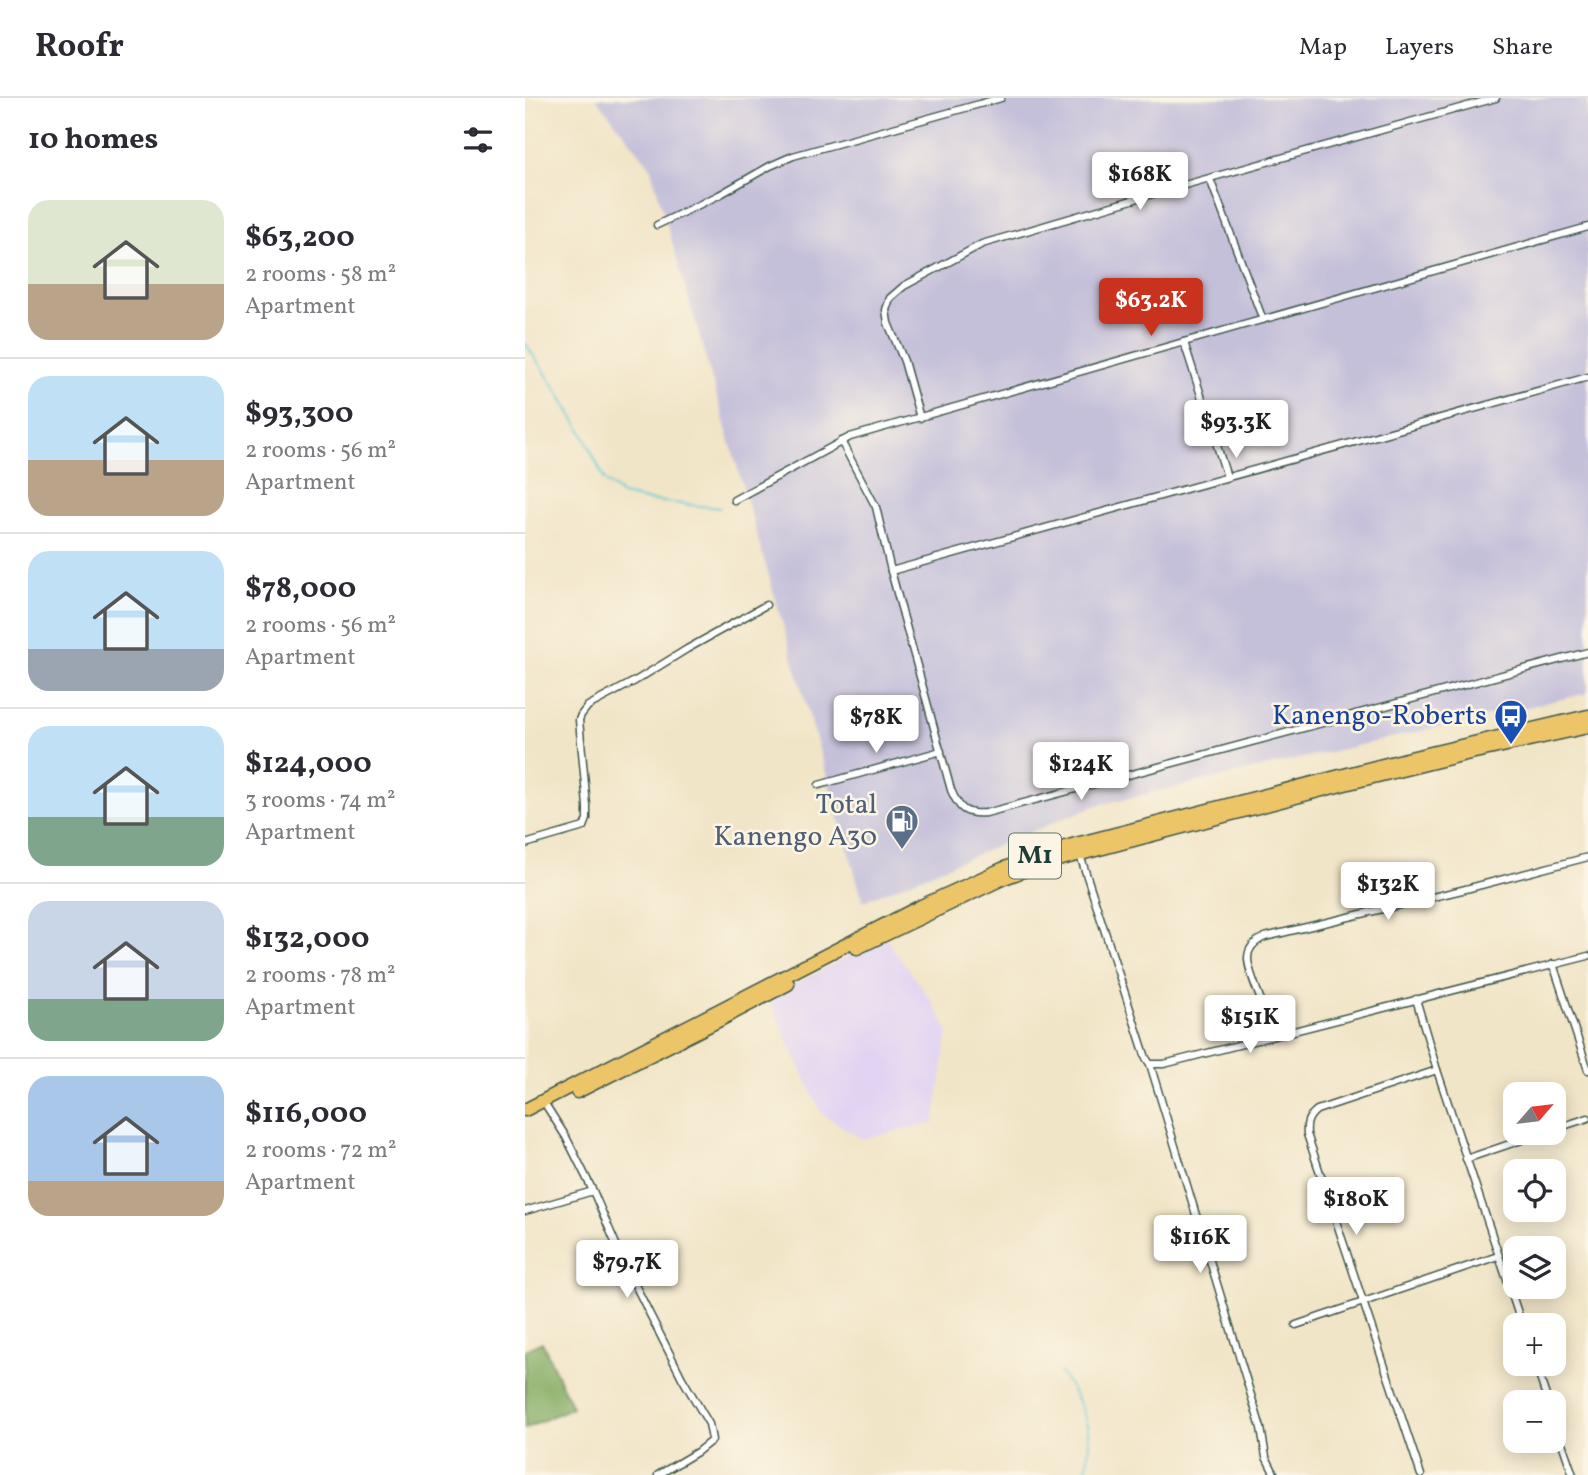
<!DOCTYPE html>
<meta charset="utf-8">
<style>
body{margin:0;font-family:Vollkorn,serif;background:#f7f7f7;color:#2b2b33;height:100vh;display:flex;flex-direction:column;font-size:26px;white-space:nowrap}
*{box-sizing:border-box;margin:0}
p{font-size:23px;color:#7c7c81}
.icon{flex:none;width:38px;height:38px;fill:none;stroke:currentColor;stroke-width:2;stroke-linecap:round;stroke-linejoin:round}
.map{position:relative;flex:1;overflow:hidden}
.sheet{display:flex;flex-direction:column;background:#fff;width:525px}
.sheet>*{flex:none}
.needle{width:46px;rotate:62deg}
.buttons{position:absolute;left:978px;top:984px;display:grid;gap:14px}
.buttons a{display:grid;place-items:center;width:63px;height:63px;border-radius:14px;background:#fff;box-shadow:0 4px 18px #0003;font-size:35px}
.price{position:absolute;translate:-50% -60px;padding:0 16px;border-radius:7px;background:#fff;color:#222;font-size:23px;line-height:46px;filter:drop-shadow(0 2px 4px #0008)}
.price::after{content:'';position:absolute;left:50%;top:42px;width:21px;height:16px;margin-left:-10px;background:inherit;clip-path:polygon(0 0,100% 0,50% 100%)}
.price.selected{background:#c8321e;color:#fff}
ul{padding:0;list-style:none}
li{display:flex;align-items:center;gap:21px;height:175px;padding:0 28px}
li+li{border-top:2px solid #e1e1e2}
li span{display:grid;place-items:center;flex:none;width:196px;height:140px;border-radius:21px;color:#555}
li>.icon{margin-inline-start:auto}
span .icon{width:84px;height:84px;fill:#fffc;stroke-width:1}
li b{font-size:30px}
h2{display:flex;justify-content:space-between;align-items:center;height:84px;padding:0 28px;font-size:30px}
header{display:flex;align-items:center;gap:42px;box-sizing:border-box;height:98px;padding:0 35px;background:#fff;border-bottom:2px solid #e1e1e2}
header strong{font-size:33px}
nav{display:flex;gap:38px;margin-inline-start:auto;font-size:24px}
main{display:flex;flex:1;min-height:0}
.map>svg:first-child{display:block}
.built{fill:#e1d4f3}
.industrial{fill:#c5c0da}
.forest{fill:#81aa60;stroke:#50744a;stroke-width:2}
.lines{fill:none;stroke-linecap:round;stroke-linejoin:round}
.stream{stroke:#5dc9d4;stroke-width:2}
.street-casing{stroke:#3e564a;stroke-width:9}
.highway-casing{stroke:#3e564a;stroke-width:15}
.street{stroke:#fff;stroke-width:6}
.highway{stroke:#edc569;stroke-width:12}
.labels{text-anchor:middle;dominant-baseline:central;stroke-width:5;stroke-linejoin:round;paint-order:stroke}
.shield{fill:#fcf5e5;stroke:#617469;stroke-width:2}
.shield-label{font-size:26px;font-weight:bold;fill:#1f3d34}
.transit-label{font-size:28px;fill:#164399;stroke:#fcf5e5;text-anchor:end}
.service-label{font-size:28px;fill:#4e5e75;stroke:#fcf5e5;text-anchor:end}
</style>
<header>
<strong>Roofr</strong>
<nav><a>Map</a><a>Layers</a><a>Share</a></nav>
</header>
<main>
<section class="sheet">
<h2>10 homes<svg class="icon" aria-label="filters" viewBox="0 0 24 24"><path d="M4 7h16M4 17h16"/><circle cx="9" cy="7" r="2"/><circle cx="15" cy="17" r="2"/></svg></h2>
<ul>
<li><span style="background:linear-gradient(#dfe7d0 60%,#b9a48a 0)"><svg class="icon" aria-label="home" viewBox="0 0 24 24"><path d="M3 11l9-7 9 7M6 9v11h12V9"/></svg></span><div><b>$63,200</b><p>2 rooms · 58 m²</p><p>Apartment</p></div></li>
<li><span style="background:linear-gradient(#bfe0f5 60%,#b9a48a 0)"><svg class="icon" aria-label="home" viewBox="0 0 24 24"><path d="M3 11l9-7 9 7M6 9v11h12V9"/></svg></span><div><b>$93,300</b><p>2 rooms · 56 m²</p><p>Apartment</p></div></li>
<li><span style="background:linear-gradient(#bfe0f5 70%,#9aa5b1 0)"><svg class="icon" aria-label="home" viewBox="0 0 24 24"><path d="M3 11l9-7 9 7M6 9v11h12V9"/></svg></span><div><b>$78,000</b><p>2 rooms · 56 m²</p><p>Apartment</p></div></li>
<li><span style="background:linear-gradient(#bfe0f5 65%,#7fa58c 0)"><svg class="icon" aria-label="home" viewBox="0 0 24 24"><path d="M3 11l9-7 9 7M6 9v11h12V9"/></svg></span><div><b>$124,000</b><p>3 rooms · 74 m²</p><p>Apartment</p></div></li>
<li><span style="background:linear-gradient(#c9d6e8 70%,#7fa58c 0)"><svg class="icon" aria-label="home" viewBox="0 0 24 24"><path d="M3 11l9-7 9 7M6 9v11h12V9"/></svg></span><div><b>$132,000</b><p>2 rooms · 78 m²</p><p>Apartment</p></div></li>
<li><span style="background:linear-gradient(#a9c7e8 75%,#b9a48a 0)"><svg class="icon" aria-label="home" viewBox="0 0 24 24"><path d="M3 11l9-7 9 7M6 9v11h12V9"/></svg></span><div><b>$116,000</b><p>2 rooms · 72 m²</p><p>Apartment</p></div></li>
</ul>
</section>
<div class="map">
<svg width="1063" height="1377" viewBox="0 0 1063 1377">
<rect width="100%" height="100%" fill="#fcf5e5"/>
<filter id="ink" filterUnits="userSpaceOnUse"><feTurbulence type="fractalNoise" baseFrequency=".0143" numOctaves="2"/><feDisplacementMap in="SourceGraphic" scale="14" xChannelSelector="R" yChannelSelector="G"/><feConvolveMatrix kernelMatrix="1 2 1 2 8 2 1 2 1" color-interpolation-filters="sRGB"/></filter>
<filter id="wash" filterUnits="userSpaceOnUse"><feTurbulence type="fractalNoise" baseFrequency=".00686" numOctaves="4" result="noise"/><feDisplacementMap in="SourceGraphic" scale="28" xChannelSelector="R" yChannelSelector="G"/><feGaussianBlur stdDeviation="1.57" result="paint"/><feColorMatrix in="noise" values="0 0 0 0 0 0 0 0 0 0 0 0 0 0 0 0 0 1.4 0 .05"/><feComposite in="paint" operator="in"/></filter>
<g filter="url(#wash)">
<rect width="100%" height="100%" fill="#f1e5c7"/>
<!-- built -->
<path class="built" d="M360 839 405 901 423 932 409 1025 337 1041 297 1016 243 900Z"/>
<!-- industrial -->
<path class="industrial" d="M71 0H1063V595L569 708 338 803 125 68Z"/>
<!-- forest -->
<path class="forest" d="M17 1244 47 1309 0 1331V1252Z"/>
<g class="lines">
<!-- stream -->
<g class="stream">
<path d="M0 245 34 295 58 336 80 383 97 397 120 402 195 410"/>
<path d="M535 1274C560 1310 570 1333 560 1377"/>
</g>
</g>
</g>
<g filter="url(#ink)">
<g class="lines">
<defs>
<g id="street">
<path d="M685 81 738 222"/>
<path d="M132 127 194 97 245 68 268 58 476 0"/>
<path d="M659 244 702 379"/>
<path d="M395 320 379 263 363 225 361 212 365 200 379 188 457 146 631 95 971 0"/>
<path d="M316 343 351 409 366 473 426 692C434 711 440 717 461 715L1063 554"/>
<path d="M209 402 325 339 1063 129"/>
<path d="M366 473 1063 279"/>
<path d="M294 687 416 653"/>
<path d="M0 746 59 729 62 721V708L54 622 56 617 63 608 110 583 162 551 241 507"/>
<path d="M554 754 621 960 625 966H639L1063 858"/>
<path d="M1028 866 1063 972"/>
<path d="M891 901 912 972 997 1227"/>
<path d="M750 936C744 921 722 873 723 860 723 849 731 843 740 839L937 792 1063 759"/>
<path d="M625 966 736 1330 741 1359 750 1377"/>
<path d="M22 1009 41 1039 68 1093 99 1165 157 1280 184 1326 187 1342 172 1354 133 1377"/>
<path d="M1029 1031 1063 1020"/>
<path d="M941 1061 1020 1034"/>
<path d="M0 1113 68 1093"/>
<path d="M771 1227 973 1158"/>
<path d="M1010 1265 1023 1304"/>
<path d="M1029 1322 1048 1377"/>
<path d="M896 1377 782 1036C781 1025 783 1019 792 1012L912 972"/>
</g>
<g id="highway">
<path d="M332 850 477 781 514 767 820 686 941 656 1063 629"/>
<path d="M52 994 195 922 263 886"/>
<path d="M0 1012 396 808 477 771 513 757 551 746 885 660 1063 618"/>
</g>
</defs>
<!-- street casing -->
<use href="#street" class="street-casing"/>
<!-- highway casing -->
<use href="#highway" class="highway-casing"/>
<!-- street -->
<use href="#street" class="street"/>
<!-- highway -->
<use href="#highway" class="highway"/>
</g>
</g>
<!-- icons -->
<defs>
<symbol id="bus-pin" viewBox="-11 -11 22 30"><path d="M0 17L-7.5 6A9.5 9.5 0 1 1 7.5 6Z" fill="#1a4fb4" stroke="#fcf5e5"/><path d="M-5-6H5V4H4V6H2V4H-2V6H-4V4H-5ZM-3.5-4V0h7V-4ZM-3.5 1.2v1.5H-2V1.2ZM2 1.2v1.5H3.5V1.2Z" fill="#fff"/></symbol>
<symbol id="fuel-pin" viewBox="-11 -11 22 30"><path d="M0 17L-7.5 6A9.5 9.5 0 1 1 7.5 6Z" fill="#5c6f8a" stroke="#fcf5e5"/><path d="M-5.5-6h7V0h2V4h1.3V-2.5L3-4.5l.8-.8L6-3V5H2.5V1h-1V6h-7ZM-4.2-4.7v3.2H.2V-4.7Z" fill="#fff"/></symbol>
</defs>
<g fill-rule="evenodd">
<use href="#bus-pin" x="967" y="599" width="38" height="52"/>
<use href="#fuel-pin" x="358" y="704" width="38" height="52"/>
</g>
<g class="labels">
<!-- shield labels -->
<rect class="shield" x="484" y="735.5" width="52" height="45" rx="5"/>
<g class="shield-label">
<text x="510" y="758">M1</text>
</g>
<!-- transit labels -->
<g class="transit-label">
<text x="962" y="618">Kanengo-Roberts</text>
</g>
<!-- service labels -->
<g class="service-label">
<text x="352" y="707">Total<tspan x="352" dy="32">Kanengo A30</tspan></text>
</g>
</g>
</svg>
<div class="buttons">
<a><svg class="needle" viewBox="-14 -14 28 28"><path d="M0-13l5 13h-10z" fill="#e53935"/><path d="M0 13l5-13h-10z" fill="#7c7c81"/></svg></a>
<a><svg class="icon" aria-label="locate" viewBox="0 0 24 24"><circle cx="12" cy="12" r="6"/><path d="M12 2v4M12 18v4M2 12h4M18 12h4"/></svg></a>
<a><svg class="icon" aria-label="layers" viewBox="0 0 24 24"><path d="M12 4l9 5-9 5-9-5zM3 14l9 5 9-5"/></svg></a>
<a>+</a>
<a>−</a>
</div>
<b class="price" style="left:615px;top:114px">$168K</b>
<b class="price selected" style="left:626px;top:240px">$63.2K</b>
<b class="price" style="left:711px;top:362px">$93.3K</b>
<b class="price" style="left:351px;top:657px">$78K</b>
<b class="price" style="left:556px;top:704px">$124K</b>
<b class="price" style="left:863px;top:824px">$132K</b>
<b class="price" style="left:725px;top:957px">$151K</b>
<b class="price" style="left:831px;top:1139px">$180K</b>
<b class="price" style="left:675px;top:1177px">$116K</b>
<b class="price" style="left:102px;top:1202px">$79.7K</b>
</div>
</main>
